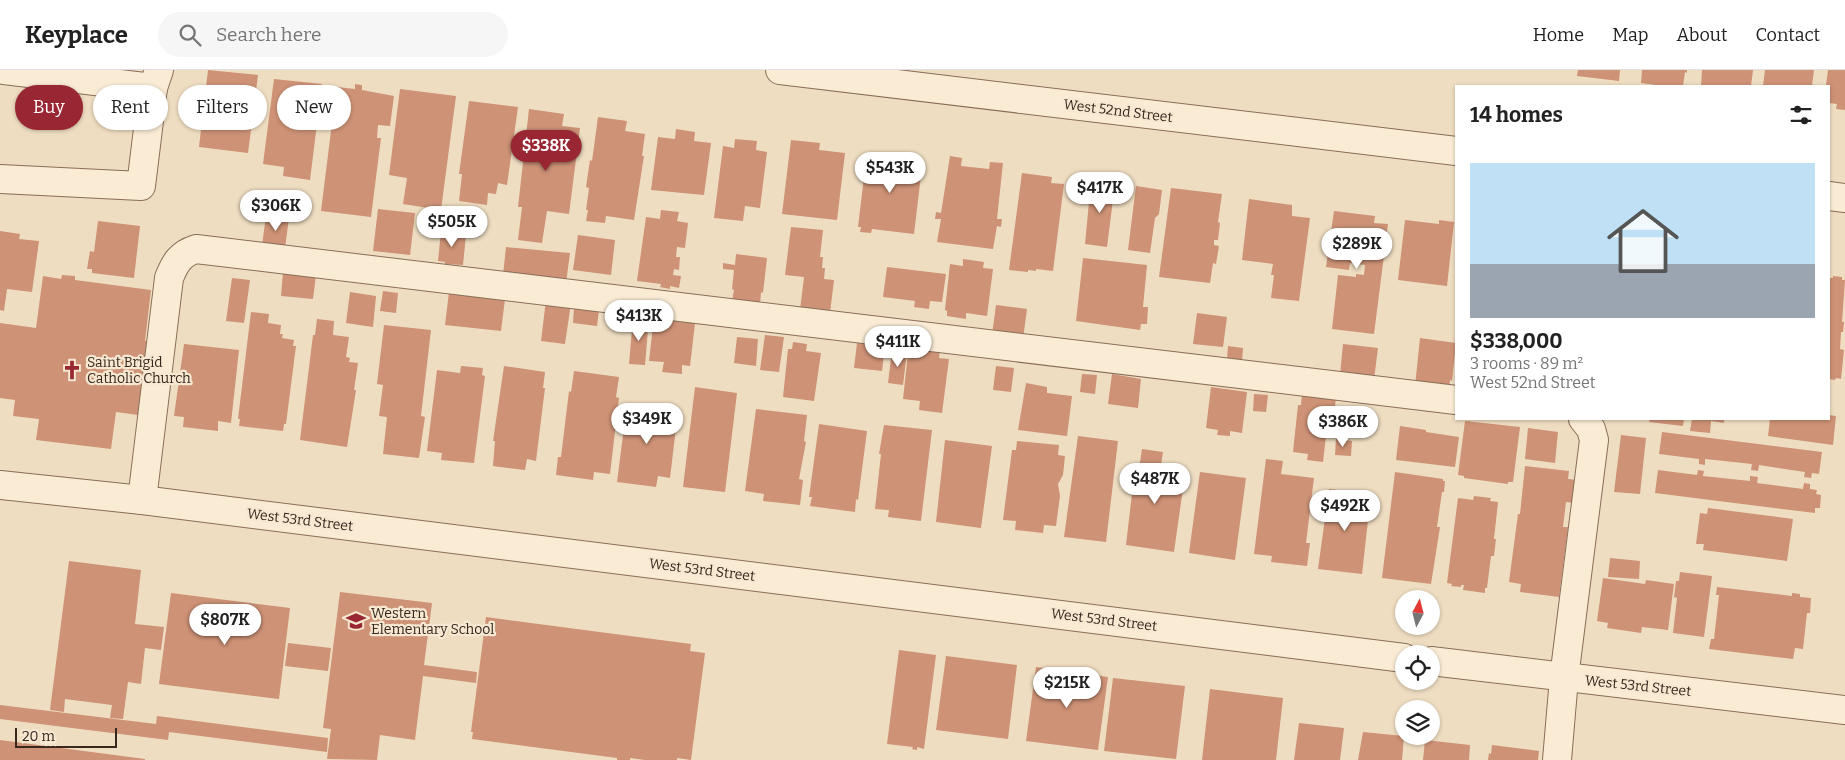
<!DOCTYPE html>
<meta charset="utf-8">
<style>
body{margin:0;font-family:Bitter,serif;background:#f6f6f6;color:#222;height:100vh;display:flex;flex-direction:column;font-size:19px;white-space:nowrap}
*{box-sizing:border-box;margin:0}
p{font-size:16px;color:#767676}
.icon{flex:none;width:28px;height:28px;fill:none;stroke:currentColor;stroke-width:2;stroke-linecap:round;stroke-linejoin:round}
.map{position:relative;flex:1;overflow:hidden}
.sheet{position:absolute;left:1455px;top:15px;width:375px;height:335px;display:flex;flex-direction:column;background:#fff;border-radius:0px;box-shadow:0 1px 4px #0004}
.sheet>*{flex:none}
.hud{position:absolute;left:15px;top:15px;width:475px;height:45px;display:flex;gap:10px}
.needle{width:32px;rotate:7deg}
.buttons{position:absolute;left:1395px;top:520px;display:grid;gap:10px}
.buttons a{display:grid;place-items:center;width:45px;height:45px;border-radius:50%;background:#fff;box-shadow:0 1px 4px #0004;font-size:25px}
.scale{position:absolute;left:15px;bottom:12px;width:102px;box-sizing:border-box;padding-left:5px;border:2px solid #38271d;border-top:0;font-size:14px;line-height:18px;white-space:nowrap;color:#38271d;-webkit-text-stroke:4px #f6e8d1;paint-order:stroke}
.price{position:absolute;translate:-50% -42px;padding:0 11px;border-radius:18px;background:#fff;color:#222;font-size:16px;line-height:32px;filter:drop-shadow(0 1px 2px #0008)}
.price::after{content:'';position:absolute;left:50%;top:30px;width:15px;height:11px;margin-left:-8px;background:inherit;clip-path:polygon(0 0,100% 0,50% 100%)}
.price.current{background:#992733;color:#fff}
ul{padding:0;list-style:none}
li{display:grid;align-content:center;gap:10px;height:265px;padding:0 15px}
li+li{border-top:1px solid #e0e0e0}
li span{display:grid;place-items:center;height:155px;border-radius:0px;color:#555}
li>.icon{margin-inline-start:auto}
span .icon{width:90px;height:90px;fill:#fffc;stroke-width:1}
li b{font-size:21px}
h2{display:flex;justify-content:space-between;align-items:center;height:60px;padding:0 15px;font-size:21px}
.pill{padding:0 18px;border-radius:22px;background:#fff;box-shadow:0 1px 4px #0004;font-size:18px;line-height:45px}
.pill.current{background:#992733;color:#fff}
header{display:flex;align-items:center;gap:30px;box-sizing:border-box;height:70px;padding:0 25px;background:#fff;border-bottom:1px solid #e0e0e0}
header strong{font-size:24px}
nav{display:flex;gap:28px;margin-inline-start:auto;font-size:18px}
.search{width:350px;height:45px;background:#f6f6f6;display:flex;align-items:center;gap:12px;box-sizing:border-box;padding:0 18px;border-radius:28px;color:#767676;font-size:19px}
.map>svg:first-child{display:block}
.building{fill:#ce9276}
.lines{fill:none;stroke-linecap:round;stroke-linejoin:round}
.minor-casing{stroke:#896d58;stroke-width:30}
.minor{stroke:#f9ebd4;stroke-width:28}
.labels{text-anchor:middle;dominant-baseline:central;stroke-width:4.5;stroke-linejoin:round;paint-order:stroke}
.street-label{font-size:14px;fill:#38271d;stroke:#f6e8d1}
.poi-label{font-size:14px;fill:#38271d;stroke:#f6e8d1;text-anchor:start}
</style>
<header>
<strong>Keyplace</strong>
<div class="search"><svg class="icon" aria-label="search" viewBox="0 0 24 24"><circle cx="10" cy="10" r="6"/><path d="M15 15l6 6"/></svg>Search here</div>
<nav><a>Home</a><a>Map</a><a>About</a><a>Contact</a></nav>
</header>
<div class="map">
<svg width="1845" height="690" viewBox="0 0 1845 690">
<rect width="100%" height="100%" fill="#efddc1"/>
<!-- building -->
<g class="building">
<path d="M208 0 258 5 248 83 199 77Z"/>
<path d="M1578 0H1620L1619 11 1577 6Z"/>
<path d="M1642 0H1687V3L1685 2 1683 16H1664L1641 13Z"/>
<path d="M1702 0H1753L1751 16H1701Z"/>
<path d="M1765 0H1814L1812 16H1763Z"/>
<path d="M1828 0H1845V40L1836 39 1837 34 1829 33V16H1826Z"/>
<path d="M274 9 322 14 310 110 283 106 284 97 263 94Z"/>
<path d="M355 14 362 15V20L394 26 390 56 378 55 377 68H381L371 147 321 141 333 45H329L330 37 334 38 337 17 355 19Z"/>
<path d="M400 19 456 26 441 140 403 134 407 108 389 105Z"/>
<path d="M469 31 518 37 507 115 498 113 496 124 488 123 487 135 459 131 462 104H459Z"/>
<path d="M529 39 564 44 562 56 580 58 569 144 547 141 542 173 518 170 522 137H518Z"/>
<path d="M598 47 627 51 625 61 645 64 642 86H644L634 150 606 146 605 153 586 151 588 140H586L589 118 586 117 590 90 592 91Z"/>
<path d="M676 59 695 62 694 71 711 73 704 125 651 120 658 67 675 69Z"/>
<path d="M735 69 757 71 756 80 767 82 760 138 745 136 743 151 714 148 723 76 734 78Z"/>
<path d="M791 70 820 73 819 80 845 83 837 150 782 144Z"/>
<path d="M873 83 918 89 917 97H922L914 164 872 159 871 163 860 162 861 157H858L866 90 872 91Z"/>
<path d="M950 86 962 88 961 96 989 99 990 92 1003 93 997 149H1002L1001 157 997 156 993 179 937 172 941 149H935L936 142 941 143Z"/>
<path d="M1022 103 1052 107 1051 113 1064 114 1053 201 1036 199V201L1028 200V202L1009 200Z"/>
<path d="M1091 111 1115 114 1107 177 1085 174Z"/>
<path d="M1136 116 1162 120 1159 144 1155 148 1150 183 1128 180Z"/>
<path d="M1171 118 1222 124 1218 152 1220 153 1218 170H1214V175L1219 176 1216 194 1213 193 1210 213 1159 207Z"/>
<path d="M1249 129 1292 135V146L1310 148 1299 231 1271 228 1274 205H1271L1273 194 1242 190Z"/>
<path d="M378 139 415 143 410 185 373 181Z"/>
<path d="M661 140 679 142 677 151 688 153 685 178 677 177 676 187H680L679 200 674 199 673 205 681 206 679 218 670 216V219L660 217 661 214 637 211 646 147 660 149Z"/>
<path d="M1334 141 1375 146 1374 153 1388 154 1374 264 1332 259 1338 205 1356 207V204L1364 205 1365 195 1350 193 1349 200 1326 197Z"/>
<path d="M266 146 289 148 285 178 262 175Z"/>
<path d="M1405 150 1439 154V150L1454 152 1447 216 1398 210Z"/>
<path d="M98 151 140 156 134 208 92 203V199H87L90 181 94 182Z"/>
<path d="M791 157 823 160 820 187H823L822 198H825L824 209 834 210 830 243 800 240 804 207 785 205Z"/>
<path d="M0 161 20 164 19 169 39 171 32 222 7 219 4 241 0 240Z"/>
<path d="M441 161 466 165 463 195 445 194V192L438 191Z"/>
<path d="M578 165 615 170 611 205 573 200Z"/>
<path d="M506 177 570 183 566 213 503 205Z"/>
<path d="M736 184 767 188 763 223 761 222 760 235 732 231 734 220 732 219 734 200 723 199V193L735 195Z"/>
<path d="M1083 188 1147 195 1143 237H1148L1147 254H1141L1140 260 1076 251Z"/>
<path d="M963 189 984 192 983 198 993 199 987 246 966 243V249L947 246V241L945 240 950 194 963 196Z"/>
<path d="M887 197 946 204 942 232 930 231 929 239 914 237 915 231 883 227Z"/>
<path d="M283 202 316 205 313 229 281 226Z"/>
<path d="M62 205 75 206V210L151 220 145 271H148L138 345 116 342 111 379 36 370 39 349 13 346 15 330 0 328V253L36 258 43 206 61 209Z"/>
<path d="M1833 206 1842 207V210H1845L1842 252H1844L1843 262H1841L1840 279 1844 280 1841 309 1836 308 1835 310 1829 309V208H1833Z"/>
<path d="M232 208 250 210 244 253 226 251Z"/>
<path d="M383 221 398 223 396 243 380 241Z"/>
<path d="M350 222 376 226 373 257 346 253Z"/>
<path d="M449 222 505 229 501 261 445 255Z"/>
<path d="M546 230 571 233 565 274 541 271Z"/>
<path d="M996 235 1027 239 1023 269 992 265Z"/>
<path d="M574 237 599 240 597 256 573 253Z"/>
<path d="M251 242 269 244 268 253 281 255 280 264H283L282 268 294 270 293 276H296L286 354H284L283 361 239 356 240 349H238Z"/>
<path d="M1197 243 1227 247 1223 277 1193 274Z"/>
<path d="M654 247 695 253 690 296 682 295V304L662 302 664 292 649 291Z"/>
<path d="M633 248 649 249 645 295 629 294Z"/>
<path d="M317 249 334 251 333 265 349 267 346 287 350 288 349 292 358 293 354 320H356L347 377 300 370 313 265H315Z"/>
<path d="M384 255 431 260 421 346 425 347 419 388 383 384 387 347 379 346 383 315 377 314Z"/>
<path d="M765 265 784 267 779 302 760 300Z"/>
<path d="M737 267 758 269 756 296 734 293Z"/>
<path d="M1420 268 1456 273 1452 311 1450 310 1449 321 1415 316Z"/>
<path d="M793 272 807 274 806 281 821 283 814 331 783 327 788 279H792Z"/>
<path d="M857 273 885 276 882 301 854 298Z"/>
<path d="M184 274 239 280 231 353 218 351V361L183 357 184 347 174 346Z"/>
<path d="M1343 274 1378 278 1374 309 1340 305Z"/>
<path d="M917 275 940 279 939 288 949 289 942 343 919 340 920 331 903 329 908 283 915 284Z"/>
<path d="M1228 276 1243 278 1242 291 1227 290Z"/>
<path d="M892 280 907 282 903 315 888 313Z"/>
<path d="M461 296 483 298 482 305 485 306 474 393 441 390 442 383 427 381 437 300 460 303Z"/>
<path d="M504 296 545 302 543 318H545L536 391 527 389 525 400 493 396 495 371H493Z"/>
<path d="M996 296 1014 298 1011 322 993 320Z"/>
<path d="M574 301 619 307 616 327 619 328 610 404 594 402 593 410 556 405 558 387H561L569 321 571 322Z"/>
<path d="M1082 304 1097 305 1095 324 1080 322Z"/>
<path d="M1112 304 1141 309 1138 338 1108 334Z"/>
<path d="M1026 313 1047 317V323L1072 326 1067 366 1018 360Z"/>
<path d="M695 317 737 323 725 422 683 417Z"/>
<path d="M1211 317 1247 322 1242 363 1230 361V366L1217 365 1218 360 1206 358Z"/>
<path d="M1254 324 1268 325 1266 342 1253 341Z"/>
<path d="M1302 324 1336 326 1334 348H1328L1323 392 1307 390 1308 384 1293 382 1298 335H1301Z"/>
<path d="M627 334 678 341 670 408 658 406 656 417 617 412Z"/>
<path d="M756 339 807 345 804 371 806 372 799 409 803 410 800 435 763 431 764 424 745 421Z"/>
<path d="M1829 345 1836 346 1833 375 1768 366 1770 349H1829Z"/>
<path d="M1650 349H1684L1683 356 1649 352Z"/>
<path d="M1692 349H1724V353L1711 351 1710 363 1690 361Z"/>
<path d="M1465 351 1520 357 1513 412H1508V414L1464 408V406L1458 405Z"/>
<path d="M819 354 867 361 858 430 856 429 855 442 810 436 812 427H809Z"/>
<path d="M884 355 932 360 921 451 888 447 889 440 875 439 881 384H879Z"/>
<path d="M1400 356 1426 360V362L1459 367 1455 397 1396 390Z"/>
<path d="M1528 358 1558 362 1555 393 1525 389Z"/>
<path d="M1662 362 1822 382 1819 404 1812 403 1811 408 1804 407 1805 402 1759 395 1758 401 1751 400 1752 394 1705 389V395L1699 394V389L1659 384Z"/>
<path d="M1621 365 1646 368 1640 424 1614 422Z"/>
<path d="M1078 366 1118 371 1106 472 1064 467Z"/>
<path d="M1336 369 1352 371 1351 386 1335 385Z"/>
<path d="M945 370 992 376 981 458 936 452Z"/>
<path d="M1017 371 1059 375 1058 385 1065 386 1063 405 1058 414 1060 426 1056 456 1044 455 1043 463 1015 460 1016 451 1003 450 1012 380H1016Z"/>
<path d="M1142 379 1163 382 1160 401 1185 404 1174 482 1126 475 1135 398 1139 399Z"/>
<path d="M1266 389 1283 391 1281 404 1314 408 1306 473H1310L1307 496 1271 492 1272 486 1254 484Z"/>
<path d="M1525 396 1569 401 1568 409 1577 410 1575 433 1566 432 1563 457H1568L1559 527 1520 522 1521 514 1509 512 1518 444H1520Z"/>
<path d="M1658 400 1697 405 1698 400 1704 401 1703 406 1750 411V406L1758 407 1757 413 1803 419 1804 413 1810 414V419L1817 420 1816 424 1821 425 1820 438H1815V443L1655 423Z"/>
<path d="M1200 402 1246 408 1235 490 1189 483Z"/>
<path d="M1395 402 1443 409V411H1445L1444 422H1442L1437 457H1440L1431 514 1382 508Z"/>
<path d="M1329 419 1371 424 1362 504 1318 499Z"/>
<path d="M1474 426 1491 428 1490 431 1498 432 1494 469H1496L1494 486H1491L1487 518H1485V523L1463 520 1464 515H1461V517L1451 516 1452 514 1447 513 1458 428 1473 430Z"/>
<path d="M1708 438 1793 449 1787 491 1703 480 1704 474H1696L1700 443 1707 444Z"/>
<path d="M1610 488 1640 491 1639 509 1608 507Z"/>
<path d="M69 491 141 500 135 554 164 557 161 580 145 578 141 614 128 612 123 649 110 648 112 635 65 629 64 642 50 640Z"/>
<path d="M1680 502 1712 506 1704 567 1673 563 1677 528 1674 527 1676 511H1679Z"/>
<path d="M1603 508 1645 514 1646 510 1674 514 1668 560 1642 557 1641 563 1607 558 1608 553 1597 551Z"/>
<path d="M1717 517 1792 526V523L1800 524V527L1811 528 1810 543H1807L1803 579 1795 578 1793 589 1709 579 1711 569H1714L1719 525H1716Z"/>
<path d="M340 522 432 533 424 595 477 602 476 613 423 606 415 670 380 665 377 690 327 689 331 659 323 658Z"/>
<path d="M171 523 290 538 279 629 159 614Z"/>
<path d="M486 547 691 574 690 581 705 583 691 690 677 688V690H645L630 688V690H617V688L472 669 473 662H471Z"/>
<path d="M288 573 331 578 328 601 285 596Z"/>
<path d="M899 580 936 585 924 679 917 677V680L912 679 913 677 887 674Z"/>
<path d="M946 586 1017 595 1008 669 936 660Z"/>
<path d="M1036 597 1108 607 1098 680 1026 671Z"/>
<path d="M1113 608 1185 616 1176 689 1104 681Z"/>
<path d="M1210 619 1283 628 1276 690H1202Z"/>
<path d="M0 635 156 654 157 646 328 668 327 682 169 662 168 670 0 649Z"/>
<path d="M1299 653 1344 658 1340 690H1294Z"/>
<path d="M1363 662 1404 666 1402 690H1358Z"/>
<path d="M0 670 145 689V690H0Z"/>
<path d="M1425 670 1470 675 1469 690H1423Z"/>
<path d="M1492 675 1539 681 1538 690H1488L1489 683 1491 684Z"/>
</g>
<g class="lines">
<defs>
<g id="minor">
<path d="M4 0 153 18"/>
<path d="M780 0 1456 81"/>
<path d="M0 109 141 116 153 18 159 0"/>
<path d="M1829 126 1845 128"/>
<path d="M0 415 142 430 1404 588"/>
<path d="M142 430 169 208C175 193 180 184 196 179L1456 330"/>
<path d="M1431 591 1845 640"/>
<path d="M1557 690 1564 608 1594 370 1591 359 1583 349"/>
</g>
</defs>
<!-- minor casing -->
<use href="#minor" class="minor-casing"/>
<!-- minor -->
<use href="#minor" class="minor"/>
</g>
<!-- icons -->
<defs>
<symbol id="church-bare" viewBox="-9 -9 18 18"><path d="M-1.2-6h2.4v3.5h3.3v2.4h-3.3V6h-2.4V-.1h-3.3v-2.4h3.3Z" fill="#992733" stroke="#f6e8d1" stroke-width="2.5" paint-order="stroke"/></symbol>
<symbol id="school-bare" viewBox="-9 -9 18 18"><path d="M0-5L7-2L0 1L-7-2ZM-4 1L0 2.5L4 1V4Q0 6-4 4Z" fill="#992733" stroke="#f6e8d1" stroke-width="2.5" paint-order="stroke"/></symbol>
</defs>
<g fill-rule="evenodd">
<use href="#church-bare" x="58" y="286" width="28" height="28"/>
<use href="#school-bare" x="342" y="537" width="28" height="28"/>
</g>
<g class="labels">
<!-- street labels -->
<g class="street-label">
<text transform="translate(1118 41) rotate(7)">West 52nd Street</text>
<text transform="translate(300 450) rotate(7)">West 53rd Street</text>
<text transform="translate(702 500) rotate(7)">West 53rd Street</text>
<text transform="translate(1104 550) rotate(7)">West 53rd Street</text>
<text transform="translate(1638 616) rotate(6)">West 53rd Street</text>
</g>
<!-- poi labels -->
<g class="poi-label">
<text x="87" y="292">Saint Brigid<tspan x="87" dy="16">Catholic Church</tspan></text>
<text x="371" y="543">Western<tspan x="371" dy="16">Elementary School</tspan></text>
</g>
</g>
</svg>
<div class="buttons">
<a><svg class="needle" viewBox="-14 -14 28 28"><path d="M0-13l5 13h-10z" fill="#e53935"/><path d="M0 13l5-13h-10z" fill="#767676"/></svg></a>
<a><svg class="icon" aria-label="locate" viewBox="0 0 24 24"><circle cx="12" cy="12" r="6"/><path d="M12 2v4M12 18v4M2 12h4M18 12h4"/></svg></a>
<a><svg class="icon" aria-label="layers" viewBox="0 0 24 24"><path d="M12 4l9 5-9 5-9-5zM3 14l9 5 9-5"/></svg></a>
</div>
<div class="scale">20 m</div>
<b class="price current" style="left:546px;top:102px">$338K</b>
<b class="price" style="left:890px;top:124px">$543K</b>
<b class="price" style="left:1100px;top:144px">$417K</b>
<b class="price" style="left:276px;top:162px">$306K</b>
<b class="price" style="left:452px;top:178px">$505K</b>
<b class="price" style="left:1357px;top:200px">$289K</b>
<b class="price" style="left:639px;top:272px">$413K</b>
<b class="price" style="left:898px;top:298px">$411K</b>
<b class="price" style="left:647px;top:375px">$349K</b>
<b class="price" style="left:1343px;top:378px">$386K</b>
<b class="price" style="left:1155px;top:435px">$487K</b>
<b class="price" style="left:1345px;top:462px">$492K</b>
<b class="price" style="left:225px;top:576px">$807K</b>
<b class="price" style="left:1067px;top:639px">$215K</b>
<div class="hud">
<a class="pill current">Buy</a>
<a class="pill">Rent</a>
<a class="pill">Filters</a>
<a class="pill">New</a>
</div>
<section class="sheet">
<h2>14 homes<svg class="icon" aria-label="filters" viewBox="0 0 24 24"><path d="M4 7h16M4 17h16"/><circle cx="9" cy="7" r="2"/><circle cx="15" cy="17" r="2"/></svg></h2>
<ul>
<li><span style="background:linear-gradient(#bfe0f5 65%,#9aa5b1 0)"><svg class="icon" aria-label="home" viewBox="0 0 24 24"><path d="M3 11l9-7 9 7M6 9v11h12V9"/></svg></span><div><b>$338,000</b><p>3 rooms · 89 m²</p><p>West 52nd Street</p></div></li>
</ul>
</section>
</div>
